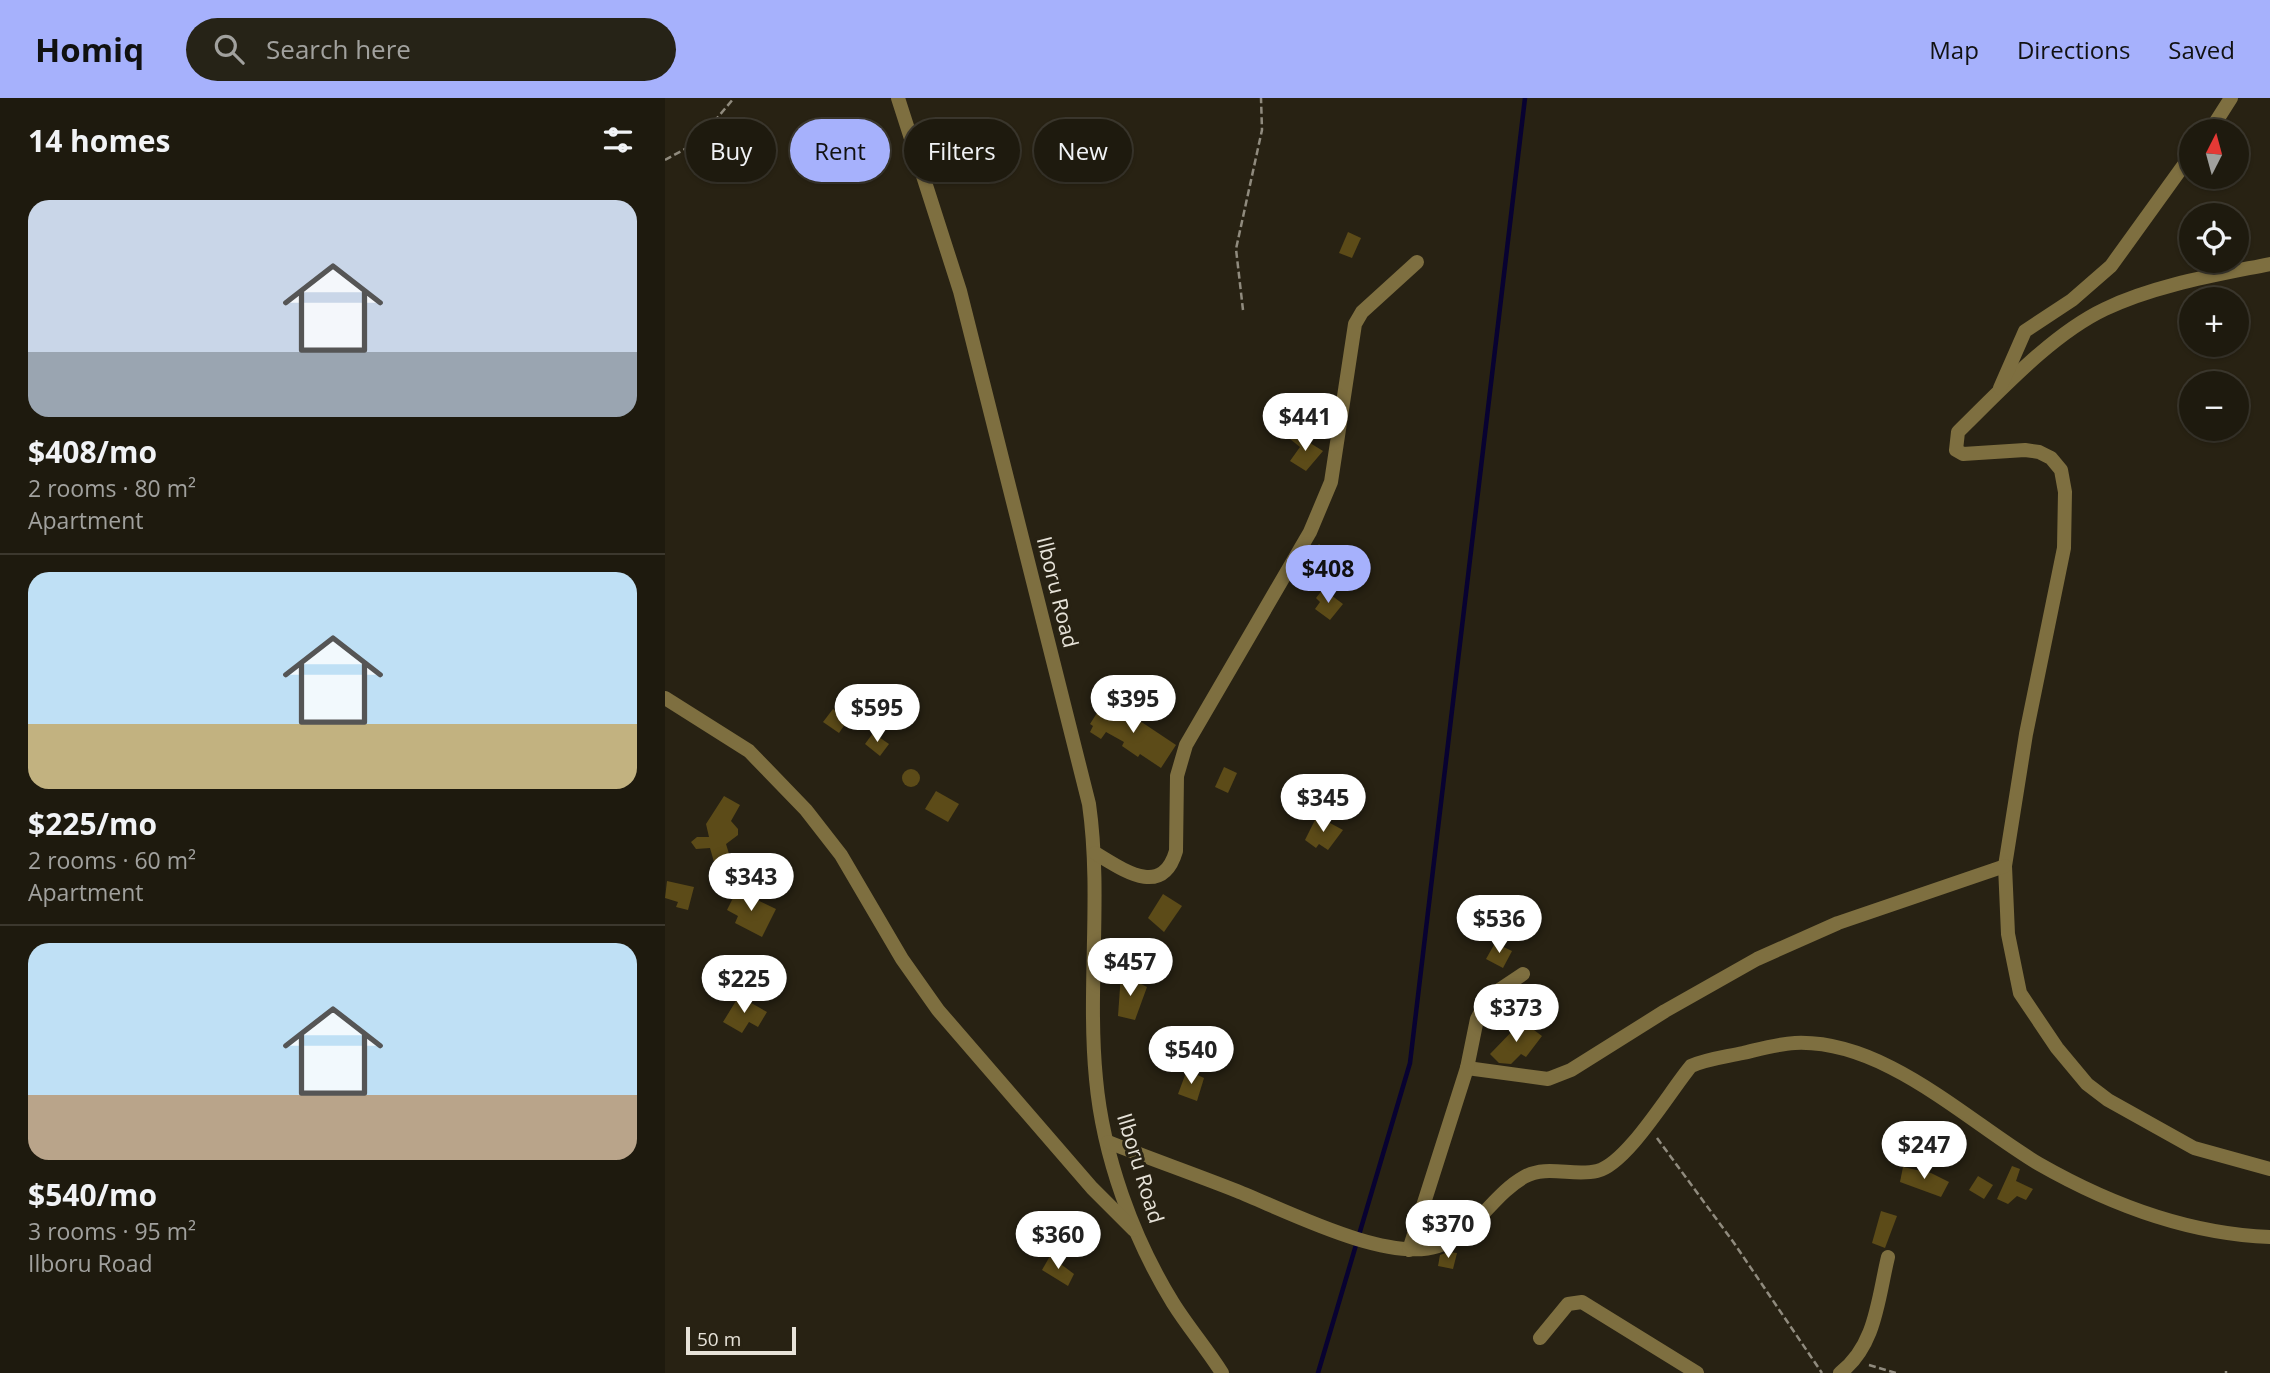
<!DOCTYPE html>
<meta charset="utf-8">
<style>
body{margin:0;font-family:"Open Sans",sans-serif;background:#262317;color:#f1f3f6;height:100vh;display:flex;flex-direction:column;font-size:26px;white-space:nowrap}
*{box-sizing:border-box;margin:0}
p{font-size:23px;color:#a1a19e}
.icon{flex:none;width:38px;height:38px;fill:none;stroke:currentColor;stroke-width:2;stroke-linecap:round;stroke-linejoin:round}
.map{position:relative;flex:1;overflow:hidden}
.details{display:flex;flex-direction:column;background:#1e1a0e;width:665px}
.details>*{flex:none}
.guide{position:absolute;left:21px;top:21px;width:665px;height:63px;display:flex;gap:14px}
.needle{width:46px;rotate:6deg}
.tools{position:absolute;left:1514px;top:21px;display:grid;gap:14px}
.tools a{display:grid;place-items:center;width:70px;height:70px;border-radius:50%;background:#1e1a0e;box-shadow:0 2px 5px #0004,0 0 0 2px #3c382e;font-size:35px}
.scale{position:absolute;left:21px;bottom:18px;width:110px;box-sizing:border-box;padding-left:7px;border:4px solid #e7e3d9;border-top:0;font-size:19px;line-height:24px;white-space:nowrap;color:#e7e3d9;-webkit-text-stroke:5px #282213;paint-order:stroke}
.price{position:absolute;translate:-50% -60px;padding:0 16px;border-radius:24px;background:#fff;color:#222;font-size:23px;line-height:46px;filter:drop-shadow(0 2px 4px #0008)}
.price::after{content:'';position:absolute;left:50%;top:42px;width:21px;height:16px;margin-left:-10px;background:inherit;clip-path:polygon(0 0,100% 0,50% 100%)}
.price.current{background:#a6b1fc;color:#111}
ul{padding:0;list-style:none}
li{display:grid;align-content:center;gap:14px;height:371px;padding:0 28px}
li+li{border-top:2px solid #3c382e}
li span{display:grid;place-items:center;height:217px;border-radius:21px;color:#555}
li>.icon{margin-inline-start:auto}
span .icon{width:126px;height:126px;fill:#fffc;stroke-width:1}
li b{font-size:30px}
h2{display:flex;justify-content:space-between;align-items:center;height:84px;padding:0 28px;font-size:30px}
.tag{padding:0 24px;border-radius:32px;background:#1e1a0e;box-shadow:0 2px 5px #0004,0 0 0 2px #3c382e;font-size:24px;line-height:63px}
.tag.current{background:#a6b1fc;color:#111}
header{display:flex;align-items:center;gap:42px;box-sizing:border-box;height:98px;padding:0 35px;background:#a6b1fc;color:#111}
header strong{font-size:33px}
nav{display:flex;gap:38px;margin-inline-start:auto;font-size:24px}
.search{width:490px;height:63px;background:#262317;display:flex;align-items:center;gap:18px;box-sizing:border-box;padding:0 24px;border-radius:38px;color:#a1a19e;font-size:26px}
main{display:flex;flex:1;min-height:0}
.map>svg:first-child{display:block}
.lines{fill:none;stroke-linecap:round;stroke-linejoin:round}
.stream{stroke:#080231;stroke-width:4.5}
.building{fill:#5c4b18}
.path{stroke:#908b7e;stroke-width:2.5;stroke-dasharray:7 3.5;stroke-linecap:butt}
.street{stroke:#7e6f40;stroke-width:14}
.labels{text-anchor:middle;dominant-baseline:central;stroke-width:6;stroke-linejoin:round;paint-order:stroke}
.street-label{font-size:21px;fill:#e7e3d9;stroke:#282213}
</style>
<header>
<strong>Homiq</strong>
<div class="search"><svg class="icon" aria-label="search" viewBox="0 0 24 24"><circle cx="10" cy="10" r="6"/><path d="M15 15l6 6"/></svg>Search here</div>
<nav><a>Map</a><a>Directions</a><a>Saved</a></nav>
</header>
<main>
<section class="details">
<h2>14 homes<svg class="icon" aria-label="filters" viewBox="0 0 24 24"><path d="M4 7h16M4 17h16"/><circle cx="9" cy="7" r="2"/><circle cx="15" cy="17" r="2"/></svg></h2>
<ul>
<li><span style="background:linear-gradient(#c9d6e8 70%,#9aa5b1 0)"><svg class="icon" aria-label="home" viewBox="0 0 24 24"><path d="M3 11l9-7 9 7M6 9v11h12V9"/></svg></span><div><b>$408/mo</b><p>2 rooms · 80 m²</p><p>Apartment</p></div></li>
<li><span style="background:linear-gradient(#bfe0f5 70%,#c2b280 0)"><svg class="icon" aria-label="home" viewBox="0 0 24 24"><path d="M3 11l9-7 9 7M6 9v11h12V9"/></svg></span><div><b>$225/mo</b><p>2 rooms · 60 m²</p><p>Apartment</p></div></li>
<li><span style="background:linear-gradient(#bfe0f5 70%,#b9a48a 0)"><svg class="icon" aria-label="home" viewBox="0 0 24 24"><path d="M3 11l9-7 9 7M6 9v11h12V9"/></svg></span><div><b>$540/mo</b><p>3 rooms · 95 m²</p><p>Ilboru Road</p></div></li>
</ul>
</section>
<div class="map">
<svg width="1605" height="1275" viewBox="0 0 1605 1275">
<rect width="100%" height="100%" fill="#282213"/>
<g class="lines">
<!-- stream -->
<path class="stream" d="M653 1275 745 965 860 0"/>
</g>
<!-- building -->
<g class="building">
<path d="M683 134 696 140 687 160 674 155Z"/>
<path d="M629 335 658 353 641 373 625 363 635 349 625 341Z"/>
<path d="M654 446 668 459 655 476 640 462Z"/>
<path d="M658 491 678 506 665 522 650 511 655 504 651 500Z"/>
<path d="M437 607 447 614 451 607 511 647 496 670 475 656 473 659 457 648 459 644 441 634 436 641 425 634 428 628 425 626Z"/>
<path d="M168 611 183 622 174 635 158 624Z"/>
<path d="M208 635 224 646 215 658 200 646Z"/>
<path d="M559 669 572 675 563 695 550 689Z"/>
<circle cx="246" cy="680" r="9"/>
<path d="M271 693 294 706 283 724 260 711Z"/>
<path d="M59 698 75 707 66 723 73 731V737L61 746 65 759 57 767 49 764 45 750 31 751 26 744 32 739H44L41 726Z"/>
<path d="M652 718 678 732 663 752 654 746 651 750 640 742Z"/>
<path d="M2 783 29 789 23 812 11 809 13 804 0 800Z"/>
<path d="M72 792 111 811 97 839 70 825 73 818 62 812Z"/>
<path d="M498 796 517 808 499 834 483 820Z"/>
<path d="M830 845 847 853 838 870 821 861Z"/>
<path d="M456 876 482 889 470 922 453 918Z"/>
<path d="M74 898 102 914 93 929 84 924 77 935 58 924Z"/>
<path d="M857 923 877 938 861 959 856 956 846 966 834 965 825 956Z"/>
<path d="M522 972 539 980 532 1003 513 996Z"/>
<path d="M1347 1068 1355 1071 1351 1083 1368 1091 1361 1102 1352 1098 1343 1106 1332 1101Z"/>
<path d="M1238 1069 1266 1075 1284 1084 1276 1099 1235 1084Z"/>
<path d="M1313 1078 1328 1087 1319 1101 1304 1092Z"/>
<path d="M1216 1113 1232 1118 1220 1150 1207 1145Z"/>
<path d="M783 1154 792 1155 788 1171 773 1168 775 1157Z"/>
<path d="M385 1158 409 1176 403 1188 377 1172Z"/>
</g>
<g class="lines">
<!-- path -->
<g class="path">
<path d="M0 62 31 45 69 0"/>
<path d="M578 212 571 151 597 32 596 0"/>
<path d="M992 1040 1069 1145 1157 1275"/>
<path d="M1204 1267 1231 1275"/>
<path d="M1561 1273V1275"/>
</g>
<!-- street -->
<g class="street">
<path d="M233 0 295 193 424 706C437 797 422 890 431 981 438 1058 468 1140 508 1205 523 1229 542 1251 557 1275"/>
<path d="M1545 33 1566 0"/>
<path d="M1605 166C1551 177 1490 187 1440 211 1387 236 1335 293 1293 334L1291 352 1298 356 1360 352 1374 354 1386 360 1396 372 1400 394 1399 450 1361 636 1340 768 1343 836 1355 895 1392 950 1422 986 1443 1002 1529 1050 1605 1071"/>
<path d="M1335 290 1360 233 1407 202 1446 168 1526 57"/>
<path d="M0 600 84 653 141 712 176 757 237 861 273 912 427 1090 469 1132"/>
<path d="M430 755C457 771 497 801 511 753L512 678 521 647 645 434 666 384 690 226 697 214 752 164"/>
<path d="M802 970 883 981 906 972 1000 913 1092 861 1173 825 1340 768"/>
<path d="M443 1044C486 1061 529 1076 572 1093 622 1113 722 1165 773 1148 809 1137 827 1097 859 1079 882 1066 908 1079 932 1073 962 1066 1005 993 1026 968 1042 961 1060 959 1078 955 1095 951 1112 946 1130 945 1219 941 1302 1023 1374 1066 1444 1106 1524 1136 1605 1139"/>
<path d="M744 1152 802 970 812 921 820 906 831 894 858 876"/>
<path d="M875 1240 903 1206 917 1204 1032 1275"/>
<path d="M1175 1275C1211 1248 1213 1200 1223 1159"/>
</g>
</g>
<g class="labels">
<!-- street labels -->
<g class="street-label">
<text transform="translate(393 494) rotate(76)">Ilboru Road</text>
<text transform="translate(476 1070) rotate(73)">Ilboru Road</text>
</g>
</g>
</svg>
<div class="tools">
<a><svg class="needle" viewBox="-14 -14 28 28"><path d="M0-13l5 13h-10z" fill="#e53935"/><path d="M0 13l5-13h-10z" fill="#a1a19e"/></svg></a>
<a><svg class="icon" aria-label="locate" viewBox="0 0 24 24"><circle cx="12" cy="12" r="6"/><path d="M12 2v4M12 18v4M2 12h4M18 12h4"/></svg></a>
<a>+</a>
<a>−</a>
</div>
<div class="scale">50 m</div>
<b class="price" style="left:640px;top:355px">$441</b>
<b class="price current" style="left:663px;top:507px">$408</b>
<b class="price" style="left:468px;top:637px">$395</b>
<b class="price" style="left:212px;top:646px">$595</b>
<b class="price" style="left:658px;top:736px">$345</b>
<b class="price" style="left:86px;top:815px">$343</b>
<b class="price" style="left:834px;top:857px">$536</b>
<b class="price" style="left:465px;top:900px">$457</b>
<b class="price" style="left:79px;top:917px">$225</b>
<b class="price" style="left:851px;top:946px">$373</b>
<b class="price" style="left:526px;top:988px">$540</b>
<b class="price" style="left:1259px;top:1083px">$247</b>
<b class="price" style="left:783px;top:1162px">$370</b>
<b class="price" style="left:393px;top:1173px">$360</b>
<div class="guide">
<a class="tag">Buy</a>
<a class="tag current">Rent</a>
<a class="tag">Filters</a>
<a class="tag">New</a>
</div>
</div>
</main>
